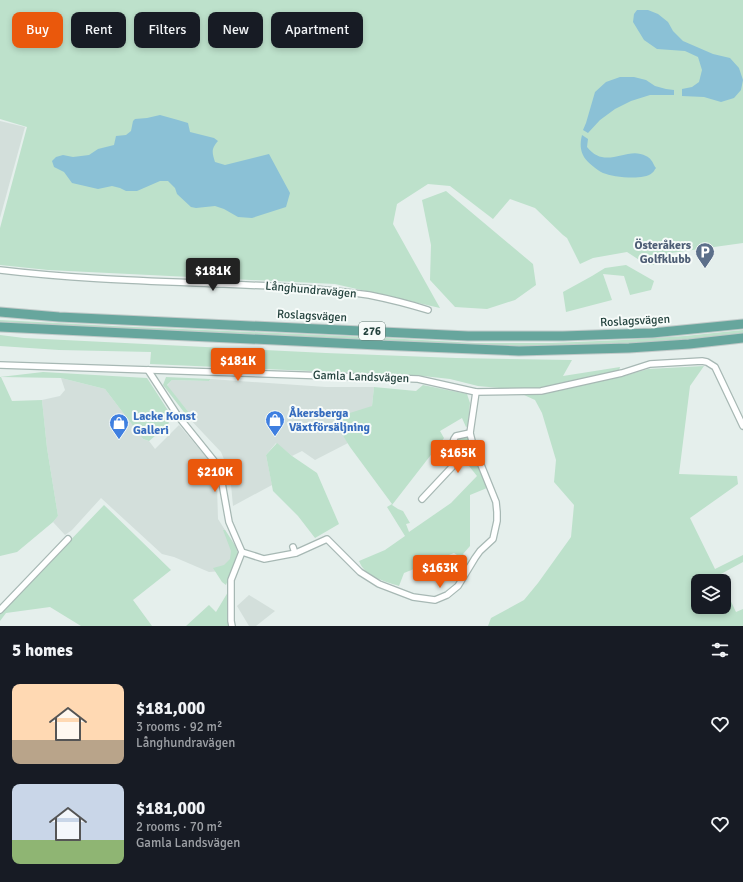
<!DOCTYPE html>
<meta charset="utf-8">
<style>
body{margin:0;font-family:Signika,sans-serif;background:#242831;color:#f1f3f6;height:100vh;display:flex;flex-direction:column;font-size:15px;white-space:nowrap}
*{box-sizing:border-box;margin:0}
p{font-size:13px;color:#9ea1a6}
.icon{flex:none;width:22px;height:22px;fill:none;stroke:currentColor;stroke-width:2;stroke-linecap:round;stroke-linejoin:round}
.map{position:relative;height:626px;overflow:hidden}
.details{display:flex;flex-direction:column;background:#171b24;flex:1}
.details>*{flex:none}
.top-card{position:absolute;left:12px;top:12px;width:400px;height:36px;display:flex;gap:8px}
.controls{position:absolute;left:691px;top:574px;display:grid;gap:8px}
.controls a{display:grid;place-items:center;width:40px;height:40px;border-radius:8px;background:#171b24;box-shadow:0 2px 6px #0003;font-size:20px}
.price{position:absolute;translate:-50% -34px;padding:0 9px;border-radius:4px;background:#ea580c;color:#fff;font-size:13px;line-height:26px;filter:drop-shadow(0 1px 2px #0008)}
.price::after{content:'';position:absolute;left:50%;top:24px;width:12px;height:9px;margin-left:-6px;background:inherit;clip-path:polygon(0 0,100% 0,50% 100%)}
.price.active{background:#222;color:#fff}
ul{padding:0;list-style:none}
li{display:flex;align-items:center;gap:12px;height:100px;padding:0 12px}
li span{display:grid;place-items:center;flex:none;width:112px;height:80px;border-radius:8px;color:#555}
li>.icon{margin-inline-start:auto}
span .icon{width:48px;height:48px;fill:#fffc;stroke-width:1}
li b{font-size:17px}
h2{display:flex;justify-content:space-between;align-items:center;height:48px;padding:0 12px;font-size:17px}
.chip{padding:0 14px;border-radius:8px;background:#171b24;box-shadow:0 2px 6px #0003;font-size:14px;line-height:36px}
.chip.active{background:#ea580c;color:#fff}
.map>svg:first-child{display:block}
.built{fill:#d3dfdb}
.green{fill:#bde1cb}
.water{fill:#8bc1d6}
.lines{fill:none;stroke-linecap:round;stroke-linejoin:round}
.street-casing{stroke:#a7b8b4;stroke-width:8}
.primary-casing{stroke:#c1cac9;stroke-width:11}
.street{stroke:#fff;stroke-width:5.5}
.primary{stroke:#67a69d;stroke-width:9}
.labels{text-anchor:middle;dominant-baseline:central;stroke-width:4;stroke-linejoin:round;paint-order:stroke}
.shield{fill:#f6fbf9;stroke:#627a75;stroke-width:1}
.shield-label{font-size:11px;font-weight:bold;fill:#23423d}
.service-label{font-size:12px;font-weight:bold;fill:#4e5e75;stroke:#f6fbf9;text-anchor:end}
.street-label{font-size:12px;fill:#23423d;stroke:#f6fbf9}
.shop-label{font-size:12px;font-weight:bold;fill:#366cbe;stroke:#f6fbf9;text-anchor:start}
</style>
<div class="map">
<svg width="743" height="626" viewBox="0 0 743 626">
<rect width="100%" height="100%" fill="#e5efec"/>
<!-- built -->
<g class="built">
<path d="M0 121 25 127 0 218Z"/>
<path d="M61 378 105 389 143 439 149 441 155 449 179 425 212 464 209 475V481L217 487 218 519 236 547V555L223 571 209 572 174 557 162 554 101 498 72 530 65 535 53 522 58 516 47 448 42 400 60 396 65 390Z"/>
<path d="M211 379 326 387H374L372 406 340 431 348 443 315 460 302 451 292 456 276 443 266 455 272 485 233 506 230 474 221 452 187 416 190 414 167 386 172 380 209 381Z"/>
<path d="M249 595 275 611 256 626H249L237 606Z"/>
</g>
<!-- green -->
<g class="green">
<path d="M0 0H743V243L671 253 667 258 666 265H647L627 252 593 258 580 264 567 238 563 235 535 208 510 199 493 219 450 186 428 184 397 204 393 224 436 301 440 308 335 284 48 270 0 265V228L27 127 0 119Z"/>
<path d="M446 191 533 264 536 285 515 300 487 309 455 307 430 280 431 245 422 200Z"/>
<path d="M626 265 654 281 651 290 630 295 624 276 603 274 612 300 566 312 563 292 592 276 605 268Z"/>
<path d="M0 320 114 326 369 337 475 343H552L623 340 685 336 743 330V334L649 343 521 347 457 345 0 324Z"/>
<path d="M0 335 24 338 326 353 456 358 572 360 563 376 620 367 617 378 648 369 704 366 690 386 679 474 737 476 738 484 690 518 715 569 743 555V562L719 575 721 581H698V607H724V587L736 612 743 609V626H488L491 618 524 600 538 583 571 537 574 505 554 482 556 460 542 413 535 400 511 389 478 386 450 379 423 376 150 364 151 352 59 350 0 346Z"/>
<path d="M43 372 147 378 171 415 168 425 149 441 143 439 105 389 61 378 1 377 12 401 42 400 47 448 58 516 53 522 17 552 0 556V377Z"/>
<path d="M166 377 211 379 209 381 172 380 167 385 190 414 187 416 163 385Z"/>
<path d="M423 385 467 394 470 403 468 426 466 427 462 418 440 431 444 438 392 505 398 509 403 511 410 523 406 524 409 532 451 503 477 476 469 466 472 464 470 456 464 445H458V440L463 437 468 435 487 488 470 495V546L463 554 468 559 466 561 454 553 404 573 399 586C384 581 365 577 359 561L385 550 405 536 387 507 392 504 350 447 340 431 337 417 372 406 374 387 416 391Z"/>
<path d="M277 443 292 456 317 473 339 524 315 538 298 516 273 491 266 455Z"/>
<path d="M104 505 171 570 133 600 152 626H81L50 607 6 613 0 621V614Z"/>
<path d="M223 530H225L236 547 238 554 226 585 222 582 213 568 224 565 230 559 231 551Z"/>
<path d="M228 592 229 621 230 626H186L209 605 216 612Z"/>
</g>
<!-- water -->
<g class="water">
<path d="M637 10H648L658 14 668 22 673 31 683 41 713 54 730 58 739 68 743 80 741 90 734 98 721 102 704 97 682 96V89L692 87 699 82 702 70 698 57 685 51 657 49 644 40 633 22 634 14Z"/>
<path d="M620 77H634L646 80 655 86 666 89 674 90V95H650L631 101 615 109 600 120 588 133 583 130 586 123 595 92 606 82Z"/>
<path d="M160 115 178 120 188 123 190 132 214 138 218 141C211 149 212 152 215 162L225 165 269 154 290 193 286 207 252 218 238 217 224 209 215 206 196 208 191 207 177 194 175 188 168 181H160L137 191H126L120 188 112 186 98 189 72 183 64 172 54 167 52 161 56 157 63 155 73 157 89 155 98 149 114 145 116 136 126 135 131 131 133 121 135 119 147 118Z"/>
<path d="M582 135 588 139 587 147C606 171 627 145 646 156 648 157 650 158 651 160 653 162 654 166 656 168 654 170 654 172 652 173 643 181 613 177 603 173 597 170 587 162 584 157 580 150 580 143 582 135Z"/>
</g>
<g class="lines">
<defs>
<g id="street">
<path d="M0 270C74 279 149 281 224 284 273 286 322 288 369 295 389 299 409 304 428 310"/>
<path d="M0 365 418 379 476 392 541 391 622 373 650 364 702 361 707 362 715 367 743 426"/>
<path d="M148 370 178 416 215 462 222 483 229 522 242 552 231 580V621L232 626"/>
<path d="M422 499 452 467 454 462 451 448 454 439 456 436 470 433"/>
<path d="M293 547 295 553"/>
<path d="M242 552 264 559 296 553 327 539 360 572 379 584 413 597 435 600 447 595 458 586 475 558 480 551 493 539 497 521V512L496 502 473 445 470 433 476 392"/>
<path d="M0 610 68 539"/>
</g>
<g id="primary">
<path d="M0 312 59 317 468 336H563L652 333 743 324"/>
<path d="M0 327 378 345 519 351 629 348 689 344 743 338"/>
</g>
</defs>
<!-- street casing -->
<use href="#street" class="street-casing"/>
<!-- primary casing -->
<use href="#primary" class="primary-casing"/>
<!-- street -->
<use href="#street" class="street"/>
<!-- primary -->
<use href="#primary" class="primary"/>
</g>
<!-- icons -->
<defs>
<symbol id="parking-pin" viewBox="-11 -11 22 30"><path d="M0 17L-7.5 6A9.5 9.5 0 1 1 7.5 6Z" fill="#5c6f8a" stroke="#f6fbf9"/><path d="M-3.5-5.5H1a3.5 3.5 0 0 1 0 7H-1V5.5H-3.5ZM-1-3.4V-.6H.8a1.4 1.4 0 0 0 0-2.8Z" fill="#fff"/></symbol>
<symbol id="shop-pin" viewBox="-11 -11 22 30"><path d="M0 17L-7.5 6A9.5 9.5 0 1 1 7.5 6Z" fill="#3f7fe0" stroke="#f6fbf9"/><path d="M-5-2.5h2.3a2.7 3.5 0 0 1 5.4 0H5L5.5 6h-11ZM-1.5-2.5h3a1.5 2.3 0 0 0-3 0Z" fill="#fff"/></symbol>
</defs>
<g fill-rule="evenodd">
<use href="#parking-pin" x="694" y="241" width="22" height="30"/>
<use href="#shop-pin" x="264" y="409" width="22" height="30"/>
<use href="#shop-pin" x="108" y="412" width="22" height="30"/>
</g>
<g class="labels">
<!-- shield labels -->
<rect class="shield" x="359" y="322" width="26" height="18" rx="3"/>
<g class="shield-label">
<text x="372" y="331">276</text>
</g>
<!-- service labels -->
<g class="service-label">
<text x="691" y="245">Österåkers<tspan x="691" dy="14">Golfklubb</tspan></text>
</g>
<!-- street labels -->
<g class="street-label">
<text transform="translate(311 290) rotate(5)">Långhundravägen</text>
<text transform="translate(312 316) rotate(3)">Roslagsvägen</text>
<text transform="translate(635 321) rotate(-3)">Roslagsvägen</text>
<text transform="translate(361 377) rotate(2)">Gamla Landsvägen</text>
</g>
<!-- shop labels -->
<g class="shop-label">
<text x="289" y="413">Åkersberga<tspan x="289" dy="14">Växtförsäljning</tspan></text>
<text x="133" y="416">Lacke Konst<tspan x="133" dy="14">Galleri</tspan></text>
</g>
</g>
</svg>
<div class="controls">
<a><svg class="icon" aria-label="layers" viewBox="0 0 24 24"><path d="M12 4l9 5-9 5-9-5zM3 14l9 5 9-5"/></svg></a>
</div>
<b class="price active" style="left:213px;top:292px">$181K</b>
<b class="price" style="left:238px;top:382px">$181K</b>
<b class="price" style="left:458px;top:474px">$165K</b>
<b class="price" style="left:215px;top:493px">$210K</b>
<b class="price" style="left:440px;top:589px">$163K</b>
<div class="top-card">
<a class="chip active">Buy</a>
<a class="chip">Rent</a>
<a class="chip">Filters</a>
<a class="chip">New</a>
<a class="chip">Apartment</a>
</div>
</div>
<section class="details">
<h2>5 homes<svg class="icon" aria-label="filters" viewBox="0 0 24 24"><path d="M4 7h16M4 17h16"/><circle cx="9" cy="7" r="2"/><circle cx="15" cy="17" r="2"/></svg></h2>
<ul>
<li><span style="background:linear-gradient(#ffd9b3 70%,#b9a48a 0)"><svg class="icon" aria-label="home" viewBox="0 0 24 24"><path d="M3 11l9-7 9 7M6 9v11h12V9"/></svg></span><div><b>$181,000</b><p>3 rooms · 92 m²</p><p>Långhundravägen</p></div><svg class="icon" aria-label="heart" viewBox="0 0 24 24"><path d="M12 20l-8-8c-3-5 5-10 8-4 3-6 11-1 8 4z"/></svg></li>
<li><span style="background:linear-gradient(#c9d6e8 70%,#8fb573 0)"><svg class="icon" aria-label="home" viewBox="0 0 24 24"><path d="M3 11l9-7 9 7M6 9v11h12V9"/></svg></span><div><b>$181,000</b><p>2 rooms · 70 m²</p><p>Gamla Landsvägen</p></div><svg class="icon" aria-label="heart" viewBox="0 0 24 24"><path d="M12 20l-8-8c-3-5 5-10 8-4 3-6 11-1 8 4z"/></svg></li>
</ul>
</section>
